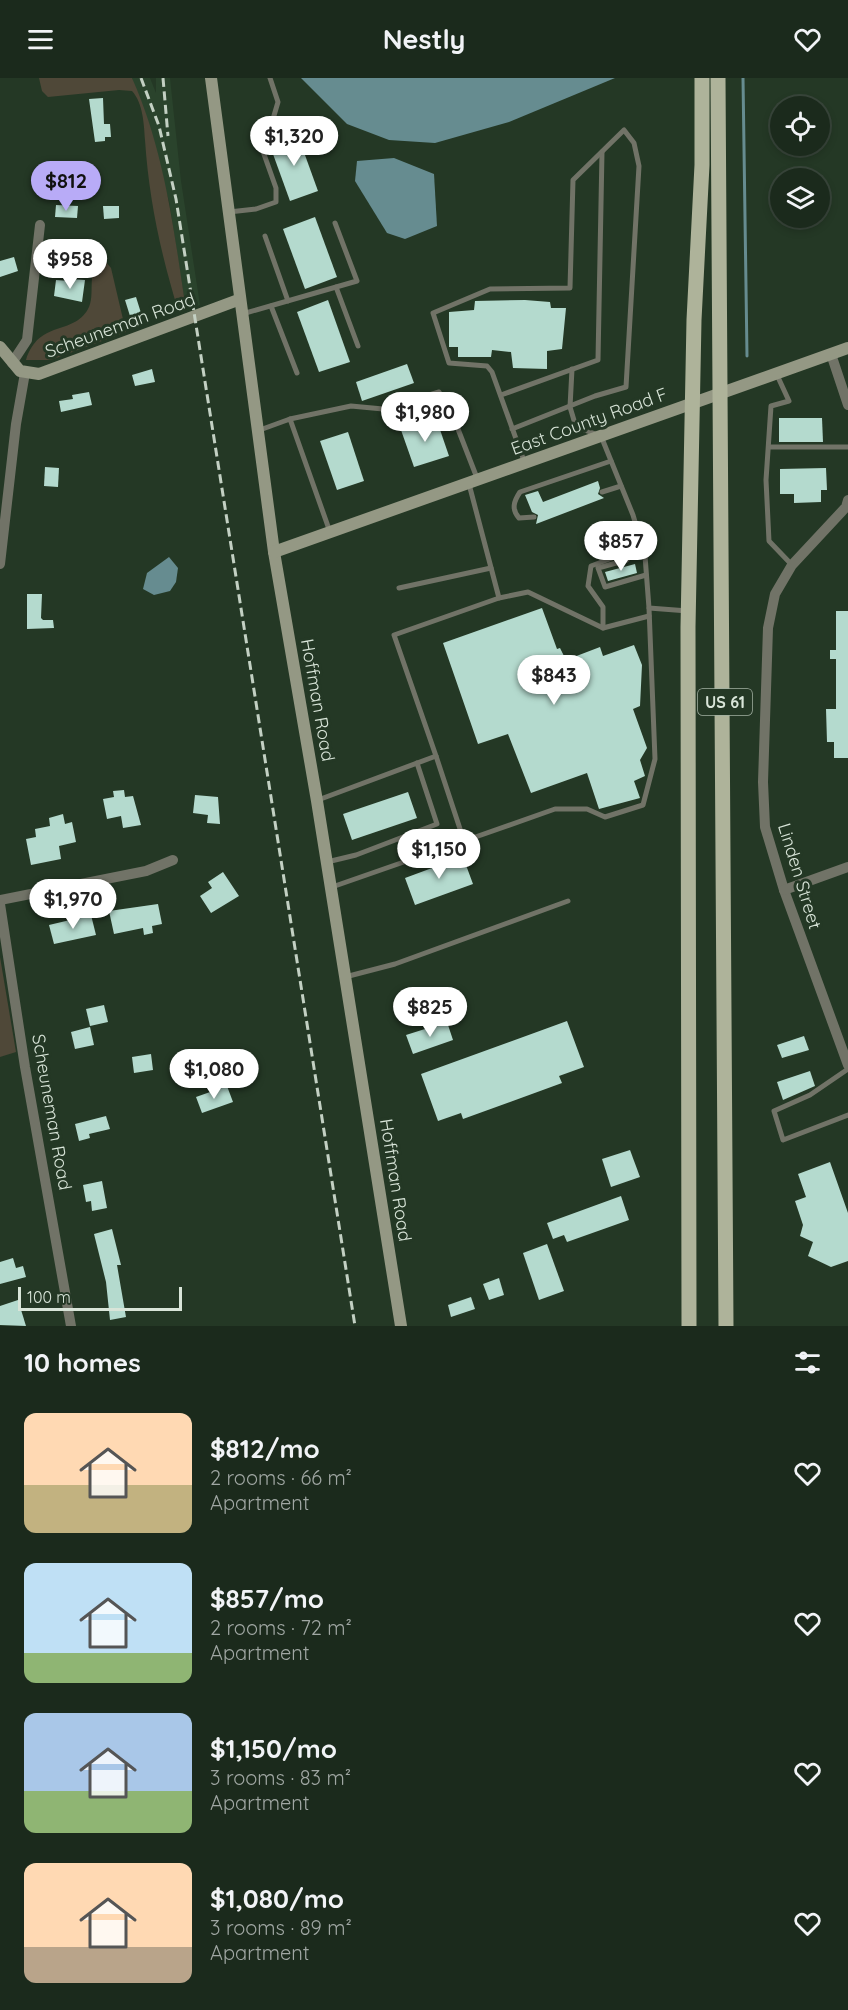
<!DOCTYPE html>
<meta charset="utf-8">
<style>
body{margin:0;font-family:Quicksand,sans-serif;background:#243225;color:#f1f3f6;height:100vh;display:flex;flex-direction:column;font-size:22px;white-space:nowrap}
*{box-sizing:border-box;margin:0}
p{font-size:20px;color:#a0a7a3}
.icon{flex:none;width:33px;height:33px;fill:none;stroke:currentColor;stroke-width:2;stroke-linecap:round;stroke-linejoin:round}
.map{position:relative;height:1248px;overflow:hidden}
.details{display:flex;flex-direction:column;background:#1b2a1c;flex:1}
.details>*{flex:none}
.buttons{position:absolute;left:770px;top:18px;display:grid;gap:12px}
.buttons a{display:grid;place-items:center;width:60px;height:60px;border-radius:50%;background:#1b2a1c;box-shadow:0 3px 9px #0003,0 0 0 2px #39463b;font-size:30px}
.scale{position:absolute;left:18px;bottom:15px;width:164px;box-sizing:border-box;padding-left:6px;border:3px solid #d9e5d9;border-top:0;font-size:16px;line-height:21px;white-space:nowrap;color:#d9e5d9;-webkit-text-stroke:4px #243825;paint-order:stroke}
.price{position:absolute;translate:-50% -51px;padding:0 14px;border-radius:21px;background:#fff;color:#222;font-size:20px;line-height:39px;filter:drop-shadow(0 2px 3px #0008)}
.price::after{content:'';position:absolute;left:50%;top:36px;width:18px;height:14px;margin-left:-9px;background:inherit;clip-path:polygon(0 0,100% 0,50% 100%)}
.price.on{background:#b8abf7;color:#111}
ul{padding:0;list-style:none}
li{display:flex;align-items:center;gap:18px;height:150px;padding:0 24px}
li span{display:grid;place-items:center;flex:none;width:168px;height:120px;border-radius:12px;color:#555}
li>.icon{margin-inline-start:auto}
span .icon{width:72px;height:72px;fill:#fffc;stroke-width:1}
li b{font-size:26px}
h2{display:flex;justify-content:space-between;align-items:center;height:72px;padding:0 24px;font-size:26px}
header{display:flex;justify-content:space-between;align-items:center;height:78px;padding:0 24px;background:#1b2a1c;font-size:27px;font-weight:700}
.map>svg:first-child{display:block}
.built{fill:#2a432c}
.green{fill:#4f4838}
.water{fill:#668c90}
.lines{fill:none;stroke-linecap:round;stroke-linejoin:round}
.stream{stroke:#668c90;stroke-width:3}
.building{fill:#b4dace}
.lane{stroke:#717367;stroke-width:5}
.street{stroke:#717367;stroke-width:10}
.secondary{stroke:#949884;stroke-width:12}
.primary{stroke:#aeb39a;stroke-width:15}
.rail{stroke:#c3d0c3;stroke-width:3;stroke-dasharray:9 4.5;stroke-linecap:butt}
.labels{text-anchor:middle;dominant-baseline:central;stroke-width:6;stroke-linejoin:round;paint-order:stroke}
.shield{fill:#243825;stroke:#a3b1a3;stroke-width:1.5}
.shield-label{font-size:16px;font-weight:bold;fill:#d9e5d9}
.street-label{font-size:18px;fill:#d9e5d9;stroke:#243825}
</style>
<header><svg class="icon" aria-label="menu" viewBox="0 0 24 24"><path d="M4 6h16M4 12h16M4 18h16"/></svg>Nestly<svg class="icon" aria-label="heart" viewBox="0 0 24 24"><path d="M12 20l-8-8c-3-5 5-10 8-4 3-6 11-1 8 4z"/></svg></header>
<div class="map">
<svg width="848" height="1248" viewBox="0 0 848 1248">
<rect width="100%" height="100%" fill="#243825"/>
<!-- built -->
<path class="built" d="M132 0H150L156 15V0H170L181 103 200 227 186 232 169 123Z"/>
<!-- green -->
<g class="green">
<path d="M39 0H132C165 74 174 153 186 232L179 235C161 177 149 122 145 62 144 46 143 25 132 13L119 12 48 19 42 13Z"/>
<path d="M100 183 106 184 111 190 126 254 51 282H26C39 241 73 258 88 231 96 218 86 193 100 183Z"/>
<path d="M0 879 16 974 0 979Z"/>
</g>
<!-- water -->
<g class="water">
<path d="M301 0H615L509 44 435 65 389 62 347 46Z"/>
<path d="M394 80 434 96 437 148 405 161 387 155 355 103 357 83Z"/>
<path d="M169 479 178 490 176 504 170 513 154 517 143 511 147 495Z"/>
</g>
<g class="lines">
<!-- stream -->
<path class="stream" d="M743 0 747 278"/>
</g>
<!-- building -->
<g class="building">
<path d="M103 20 104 46H110L111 59H105V63L95 64 89 21Z"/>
<path d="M297 55 318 113 290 123 269 65Z"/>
<path d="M56 127 78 128 77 140 55 139Z"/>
<path d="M103 128H119V140L104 141Z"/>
<path d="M315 139 337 199 305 211 283 151Z"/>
<path d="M14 179 18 193 0 199V183Z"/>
<path d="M70 201 85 202 82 224 54 218 56 202 70 203Z"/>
<path d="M136 219 141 235 130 238 125 222Z"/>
<path d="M328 222 350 284 319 294 297 234Z"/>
<path d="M525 222 550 224 551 230H566L562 271 547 273V291L513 290 511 274 492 272 491 279H458V269H449V234L474 232 475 223Z"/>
<path d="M407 286 414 305 362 323 356 304Z"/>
<path d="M152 291 155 304 135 308 132 297Z"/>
<path d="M89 314 92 327 61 334 59 323 73 321 72 317Z"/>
<path d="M436 340 449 378 414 389 401 352Z"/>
<path d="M779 340H822L823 364H779Z"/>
<path d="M348 354 364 403 337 412 320 363Z"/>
<path d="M45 389 59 390 58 409 44 408Z"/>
<path d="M826 390 827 412H821V424L794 425V416H780V391Z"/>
<path d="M598 403 600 410 598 416 604 420 536 446 538 437 532 434 525 417 538 413 543 424Z"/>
<path d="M635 486 637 495 608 503 605 494Z"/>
<path d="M27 516H42L41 540 43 542H53L54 550 27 551Z"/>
<path d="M542 530 557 571 560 570 566 582 600 569 603 578 634 567 642 587 640 628 633 631 647 670 640 682 645 698 634 703 640 720 599 731 587 695 531 715 508 656 478 666 443 565Z"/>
<path d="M836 533H848V680H834V664H827L826 631H836V581H830V572H836Z"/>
<path d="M124 712 125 719 133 718 141 747 123 750 121 738 107 741 103 721 114 719 113 713Z"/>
<path d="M408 714 417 740 352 762 343 736Z"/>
<path d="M195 717 218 719 220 746 207 745 208 737 193 735Z"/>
<path d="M63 736 65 746 72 744 76 764 59 768 61 781 31 787 26 761 36 759 35 751 50 748 49 740Z"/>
<path d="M445 777 448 784 463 779 473 806 415 827 405 800 432 790 429 783Z"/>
<path d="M223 794 239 818 211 835 200 818 212 810 208 804Z"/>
<path d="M158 826 162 846 152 848 153 855 144 857 143 850 114 856 109 833Z"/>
<path d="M91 837 96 857 54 866 49 847Z"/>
<path d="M104 927 108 944 90 948 86 931Z"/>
<path d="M567 943 584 989 559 998 562 1005 463 1041 461 1035 438 1043 421 996Z"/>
<path d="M447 944 453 962 413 976 406 957Z"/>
<path d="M90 949 94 967 75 971 71 954Z"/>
<path d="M804 958 809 972 782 980 777 967Z"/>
<path d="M151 976 153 992 134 995 132 979Z"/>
<path d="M810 993 815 1008 783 1022 777 1004Z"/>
<path d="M227 1008 233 1024 202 1035 196 1019Z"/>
<path d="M106 1038 110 1051 89 1056 90 1060 79 1063 75 1046Z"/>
<path d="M630 1072 640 1099 611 1109 602 1081Z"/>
<path d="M830 1084 848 1135V1183L831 1189 808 1178 813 1164 800 1158 803 1147 795 1123 806 1119 798 1096Z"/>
<path d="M102 1103 107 1130 92 1133 91 1123 86 1124 83 1107Z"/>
<path d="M621 1118 629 1142 567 1164 564 1157 553 1161 547 1145Z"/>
<path d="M112 1151 121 1187H117L126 1239 110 1242 106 1204 94 1156Z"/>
<path d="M547 1166 564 1213 539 1222 523 1175Z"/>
<path d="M13 1180 16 1190 23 1188 26 1199 0 1206V1184Z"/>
<path d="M499 1200 504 1217 489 1222 483 1206Z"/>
<path d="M471 1219 475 1231 451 1239 448 1227Z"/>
<path d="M18 1222 26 1248 0 1247V1228Z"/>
</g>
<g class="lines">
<!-- lane -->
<g class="lane">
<path d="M229 134 256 131 276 124V110L260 65 273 41 278 24 270 0"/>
<path d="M265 158 288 223"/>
<path d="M336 209 358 268"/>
<path d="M271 228 297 295"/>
<path d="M242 236 357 203 335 145"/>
<path d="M572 291 570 329 576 349 601 358 633 437 645 478 649 530 688 533"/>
<path d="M777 297 789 323 771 328 766 402 769 463 792 487"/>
<path d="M501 317 598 282 602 74"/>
<path d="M290 341 351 328 383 331 439 314 451 333 477 400"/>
<path d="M512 351 595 318 626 309 639 88 634 65 624 52 573 102 570 210 490 211 433 235 449 285 487 288 492 294 524 383"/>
<path d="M257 353 290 341 330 454"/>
<path d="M770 369H848"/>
<path d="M602 414 621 408"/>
<path d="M534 439 519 440C511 431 514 423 520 414L611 383"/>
<path d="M637 461 627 482 598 490 605 509 646 497"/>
<path d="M399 510 491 490"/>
<path d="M499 520 528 514 603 550 649 538"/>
<path d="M603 550V529L588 508 591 488 620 477 639 458"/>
<path d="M318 722 436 678 394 557 499 520 469 406"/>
<path d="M464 763 555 731H587L605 739 643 727 655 681 649 530"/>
<path d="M327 784 356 777 437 746 417 685"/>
<path d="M332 809 464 763 436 678"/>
<path d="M345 899 395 886 568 823"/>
<path d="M848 991 810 1017 774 1033 783 1062 848 1037"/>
</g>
<!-- street -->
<g class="street">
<path d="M831 276 848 327"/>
<path d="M12 285 27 262 40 147"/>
<path d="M848 422 846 429 792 487 775 516 768 550 763 704 765 749 784 812 848 987"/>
<path d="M0 486 16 346 25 295"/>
<path d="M784 812 848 789"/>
<path d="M0 822 146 793 173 782"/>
<path d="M0 826 25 989 71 1248"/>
</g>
<!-- secondary -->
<g class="secondary">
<path d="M211 0 274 474 317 723 401 1248"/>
<path d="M0 269 20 293 39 296 238 222"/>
<path d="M274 474 848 270"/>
</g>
<!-- primary -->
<g class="primary">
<path d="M718 0C723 416 725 832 726 1248"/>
<path d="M689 1248 688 549 694 242 702 87V0"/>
</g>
<!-- rail -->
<g class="rail">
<path d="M141 0 159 48 176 121 355 1248"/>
<path d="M163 0 168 58"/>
</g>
</g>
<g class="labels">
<!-- shield labels -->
<rect class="shield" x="698" y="611" width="54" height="26" rx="4.5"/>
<g class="shield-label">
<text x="725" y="624">US 61</text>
</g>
<!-- street labels -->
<g class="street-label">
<text transform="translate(120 247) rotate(-20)">Scheuneman Road</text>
<text transform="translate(589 343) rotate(-20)">East County Road F</text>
<text transform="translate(318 622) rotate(80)">Hoffman Road</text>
<text transform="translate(800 798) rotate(73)">Linden Street</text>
<text transform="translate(52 1034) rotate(80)">Scheuneman Road</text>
<text transform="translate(396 1102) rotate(81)">Hoffman Road</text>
</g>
</g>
</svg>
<div class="buttons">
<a><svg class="icon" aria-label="locate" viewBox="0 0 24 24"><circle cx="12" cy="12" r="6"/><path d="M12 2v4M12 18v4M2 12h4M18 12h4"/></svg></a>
<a><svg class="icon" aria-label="layers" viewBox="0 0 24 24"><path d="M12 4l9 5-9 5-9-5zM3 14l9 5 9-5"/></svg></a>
</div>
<div class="scale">100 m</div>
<b class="price" style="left:294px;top:89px">$1,320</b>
<b class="price on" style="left:66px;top:134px">$812</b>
<b class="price" style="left:70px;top:212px">$958</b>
<b class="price" style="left:425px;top:365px">$1,980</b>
<b class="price" style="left:621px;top:494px">$857</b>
<b class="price" style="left:554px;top:628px">$843</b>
<b class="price" style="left:439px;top:802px">$1,150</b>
<b class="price" style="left:73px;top:852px">$1,970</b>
<b class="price" style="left:430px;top:960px">$825</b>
<b class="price" style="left:214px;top:1022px">$1,080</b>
</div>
<section class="details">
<h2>10 homes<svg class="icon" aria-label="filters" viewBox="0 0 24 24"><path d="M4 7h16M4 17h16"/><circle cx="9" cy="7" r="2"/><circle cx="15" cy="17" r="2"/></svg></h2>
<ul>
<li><span style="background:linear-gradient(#ffd9b3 60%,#c2b280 0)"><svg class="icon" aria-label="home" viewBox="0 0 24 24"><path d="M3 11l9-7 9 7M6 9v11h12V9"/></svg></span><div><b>$812/mo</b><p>2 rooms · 66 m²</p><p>Apartment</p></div><svg class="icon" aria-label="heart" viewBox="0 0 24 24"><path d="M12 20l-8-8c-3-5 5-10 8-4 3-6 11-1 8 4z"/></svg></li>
<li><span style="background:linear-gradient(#bfe0f5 75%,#8fb573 0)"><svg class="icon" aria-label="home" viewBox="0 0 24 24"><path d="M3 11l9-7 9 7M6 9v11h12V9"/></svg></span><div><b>$857/mo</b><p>2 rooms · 72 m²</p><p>Apartment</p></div><svg class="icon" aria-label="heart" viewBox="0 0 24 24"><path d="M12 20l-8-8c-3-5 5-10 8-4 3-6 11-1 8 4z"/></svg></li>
<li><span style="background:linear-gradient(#a9c7e8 65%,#8fb573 0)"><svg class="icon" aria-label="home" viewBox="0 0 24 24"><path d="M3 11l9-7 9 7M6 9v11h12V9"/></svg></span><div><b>$1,150/mo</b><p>3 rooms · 83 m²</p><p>Apartment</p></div><svg class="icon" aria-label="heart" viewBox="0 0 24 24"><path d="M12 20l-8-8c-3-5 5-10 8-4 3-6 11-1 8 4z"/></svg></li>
<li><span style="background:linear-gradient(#ffd9b3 70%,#b9a48a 0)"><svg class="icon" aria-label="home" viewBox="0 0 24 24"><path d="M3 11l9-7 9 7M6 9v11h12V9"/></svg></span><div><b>$1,080/mo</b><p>3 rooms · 89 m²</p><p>Apartment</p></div><svg class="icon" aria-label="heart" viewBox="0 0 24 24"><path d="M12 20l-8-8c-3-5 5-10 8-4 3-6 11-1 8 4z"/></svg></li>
</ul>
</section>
